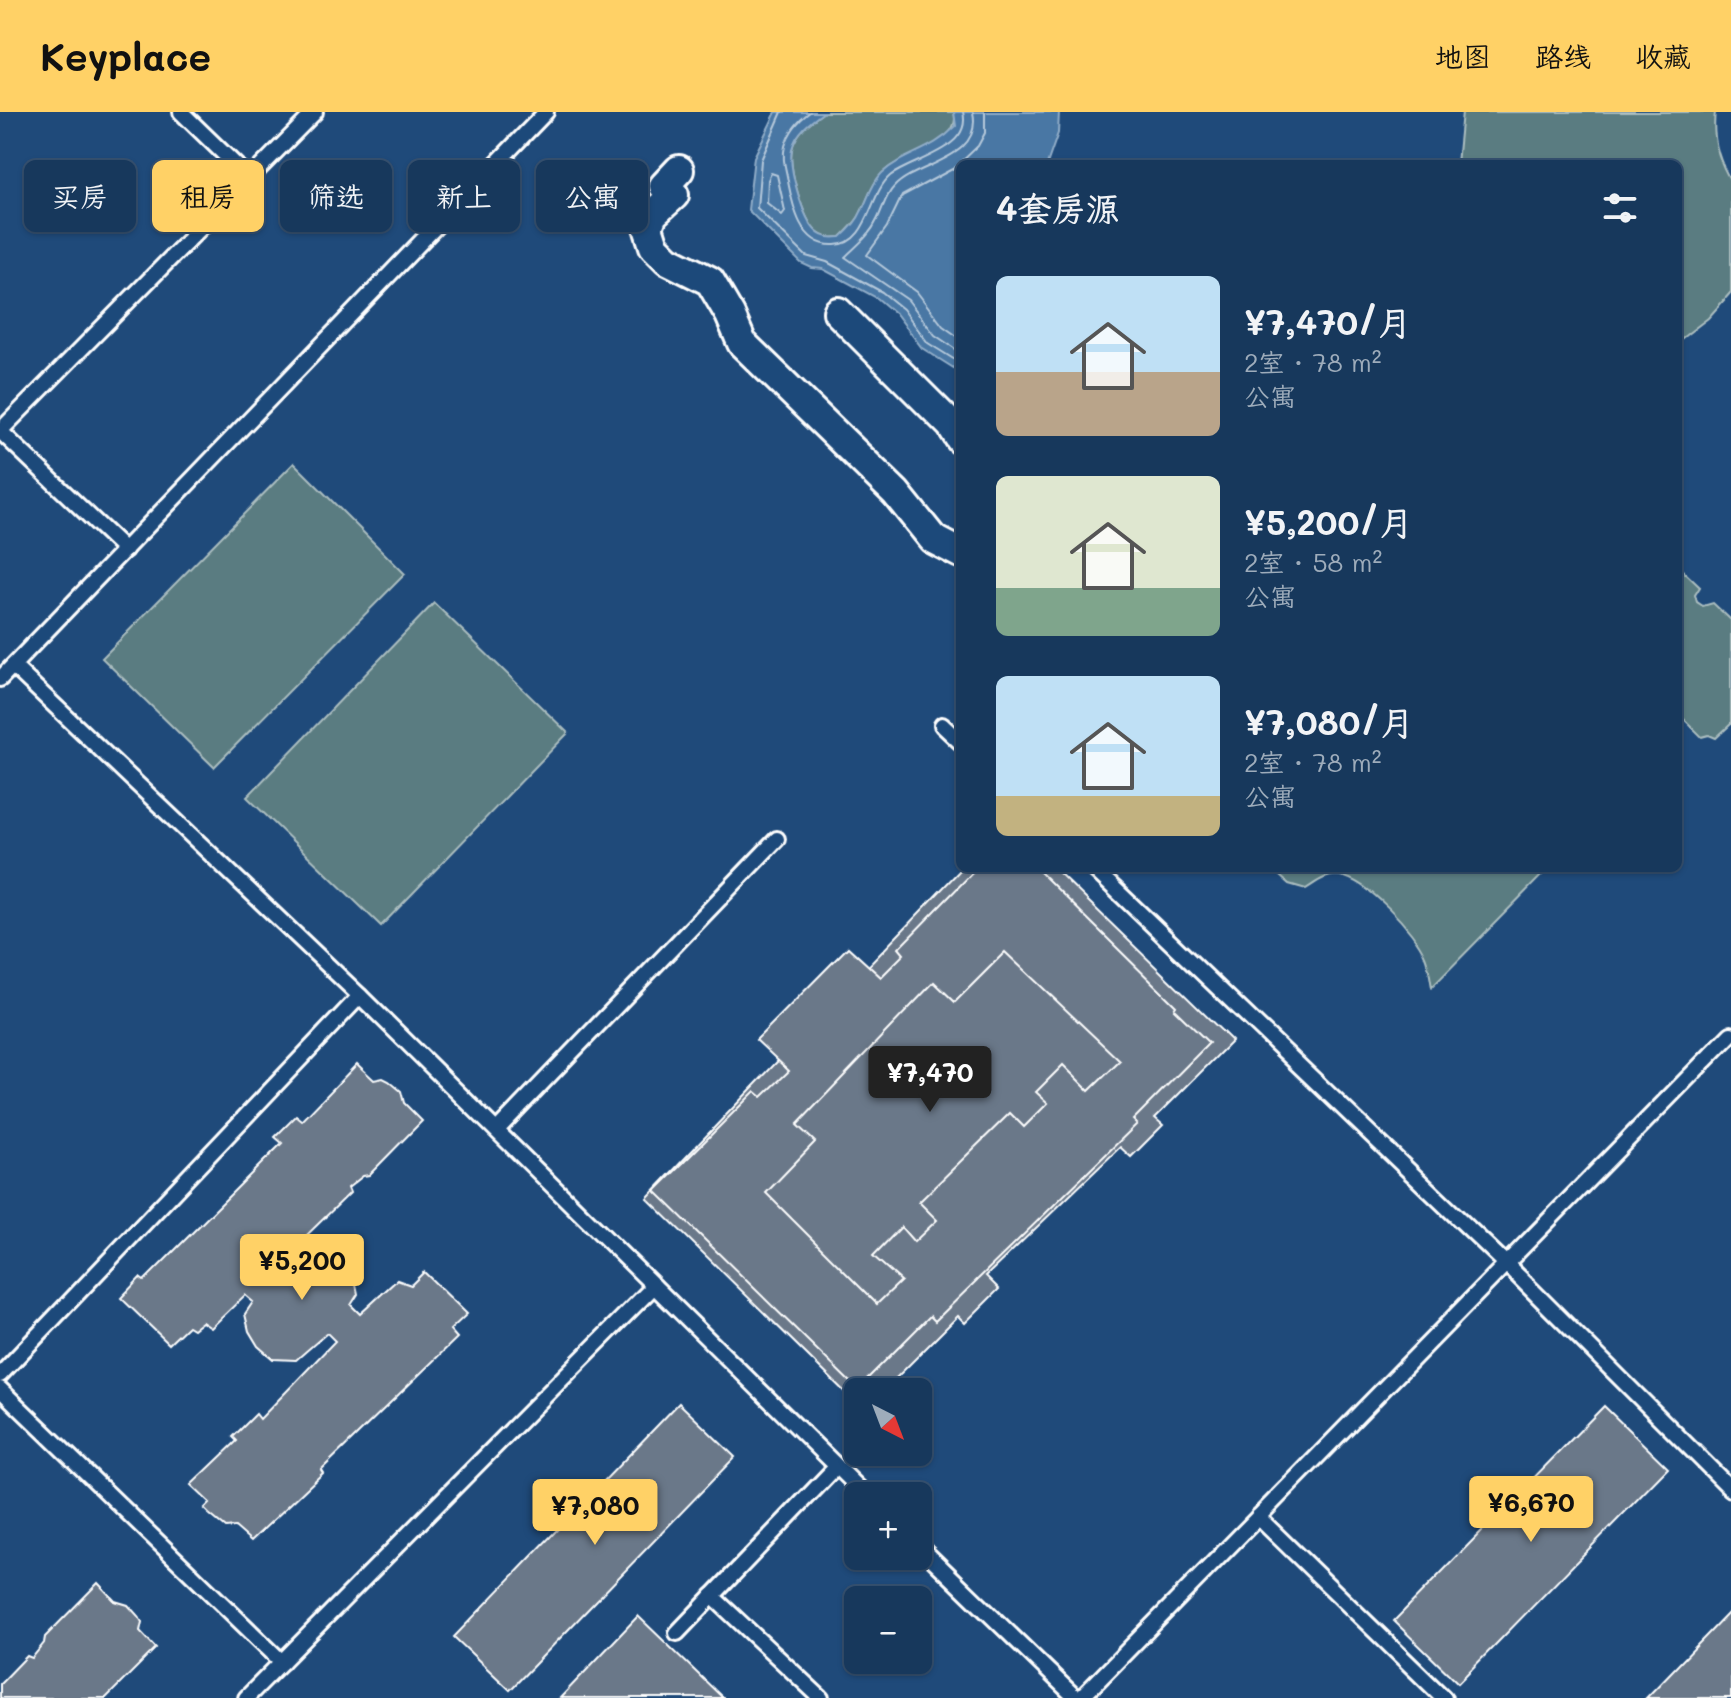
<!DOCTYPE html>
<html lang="zh">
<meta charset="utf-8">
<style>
body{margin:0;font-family:Mali,"LXGW WenKai TC",sans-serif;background:#203f62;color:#f1f3f6;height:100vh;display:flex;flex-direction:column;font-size:30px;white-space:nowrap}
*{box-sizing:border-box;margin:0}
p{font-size:26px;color:#9eacbb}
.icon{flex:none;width:44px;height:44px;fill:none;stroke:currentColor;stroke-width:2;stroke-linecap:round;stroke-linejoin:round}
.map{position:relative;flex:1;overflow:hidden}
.drawer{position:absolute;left:956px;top:48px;width:726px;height:712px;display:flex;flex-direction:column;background:#17385c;border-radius:12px;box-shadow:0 2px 6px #0004,0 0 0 2px #365272}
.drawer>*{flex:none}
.top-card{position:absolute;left:24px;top:48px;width:760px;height:72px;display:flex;gap:16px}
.needle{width:52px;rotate:138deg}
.tools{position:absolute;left:844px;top:1266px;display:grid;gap:16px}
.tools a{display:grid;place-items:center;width:88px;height:88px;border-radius:12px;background:#17385c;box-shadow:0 2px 6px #0004,0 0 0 2px #365272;font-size:40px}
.price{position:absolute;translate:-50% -68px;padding:0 18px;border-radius:8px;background:#ffd166;color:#111;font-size:26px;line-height:52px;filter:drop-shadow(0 2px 4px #0008)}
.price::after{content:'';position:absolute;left:50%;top:48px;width:24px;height:18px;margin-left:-12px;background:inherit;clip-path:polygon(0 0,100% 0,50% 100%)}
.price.current{background:#222;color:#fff}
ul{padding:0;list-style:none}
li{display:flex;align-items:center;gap:24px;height:200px;padding:0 40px}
li span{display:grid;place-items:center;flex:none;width:224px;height:160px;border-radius:12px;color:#555}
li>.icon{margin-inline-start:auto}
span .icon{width:96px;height:96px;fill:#fffc;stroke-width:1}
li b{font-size:34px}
h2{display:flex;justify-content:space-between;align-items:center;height:96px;padding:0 40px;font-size:34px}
.pill{padding:0 28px;border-radius:12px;background:#17385c;box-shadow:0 2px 6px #0004,0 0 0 2px #365272;font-size:28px;line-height:72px}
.pill.current{background:#ffd166;color:#111}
header{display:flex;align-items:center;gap:48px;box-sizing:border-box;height:112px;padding:0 40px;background:#ffd166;color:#111}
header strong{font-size:38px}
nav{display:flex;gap:44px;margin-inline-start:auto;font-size:28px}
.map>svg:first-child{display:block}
.green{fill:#5a7c81;stroke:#acbec0;stroke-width:2}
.water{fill:#4877a4;stroke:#91adc8;stroke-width:2}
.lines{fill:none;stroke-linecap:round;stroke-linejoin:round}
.shore{stroke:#b6c9db;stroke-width:2}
.building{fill:#6a7889;stroke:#fff;stroke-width:2;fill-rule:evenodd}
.lane-casing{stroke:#fff;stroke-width:20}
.street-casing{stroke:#fff;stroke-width:34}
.lane{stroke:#1f4a7a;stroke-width:14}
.street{stroke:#1f4a7a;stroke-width:28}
</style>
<header>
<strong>Keyplace</strong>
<nav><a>地图</a><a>路线</a><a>收藏</a></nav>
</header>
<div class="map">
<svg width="1731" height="1586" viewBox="0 0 1731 1586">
<rect width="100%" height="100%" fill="#1f4a7a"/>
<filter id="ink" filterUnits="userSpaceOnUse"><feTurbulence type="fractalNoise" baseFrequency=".0125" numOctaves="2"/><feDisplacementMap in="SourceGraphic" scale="16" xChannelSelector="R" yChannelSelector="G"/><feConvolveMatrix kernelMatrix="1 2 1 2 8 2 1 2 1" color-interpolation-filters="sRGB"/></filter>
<g filter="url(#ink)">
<!-- green -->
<g class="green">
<path d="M824 0H954C963 31 906 42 887 57 873 68 869 85 861 100 857 110 848 117 841 125 832 126 824 126 817 120 803 108 788 55 792 37 796 20 810 10 824 0Z"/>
<path d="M1462 0H1715C1712 24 1718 48 1731 69V180L1708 206 1678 229V52H1457Z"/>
<path d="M294 351 405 462 214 655 102 546Z"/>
<path d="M1678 454 1700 475 1695 483 1697 490 1703 494 1713 491 1731 508V612L1716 626 1709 623 1702 625 1681 604 1683 597 1678 587Z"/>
<path d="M434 491 568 621 381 814 247 685Z"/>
<path d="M1271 756H1549L1432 875C1430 865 1429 853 1425 844 1415 819 1367 768 1340 764 1326 762 1317 770 1306 777L1289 772Z"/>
</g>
<!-- water -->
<path class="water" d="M776 0H824C810 10 796 20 792 37 788 55 803 108 817 120 824 126 832 126 841 125 849 118 857 110 861 100 868 87 871 72 882 61 905 40 931 40 956 14L954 0H1059L1058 21 1047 52H960V260L922 236 897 203 877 186 823 157 812 156 801 151 748 98 754 45Z"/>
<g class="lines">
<!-- shore -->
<g class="shore">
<path d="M782 0 761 48 757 96 806 144 827 150 882 180 903 197 928 231 960 251"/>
<path d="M810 0C799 8 789 20 785 34 782 45 785 54 787 64 792 91 799 135 835 133 869 132 869 82 890 64 912 47 973 37 963 0"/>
<path d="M771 61 777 63 785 99 782 103 767 91 768 68Z"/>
<path d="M960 226 943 214 917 180 867 143 887 115 902 84 956 55 978 34 985 21V0"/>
<path d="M960 240 935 223 908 188 845 145C856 134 870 124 877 108 883 97 885 84 894 75 917 50 983 48 973 0"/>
</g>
</g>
<!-- building -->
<g class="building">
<path d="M962 756H1054L1232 929 1155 1006 1163 1013 1131 1045 1120 1035 986 1164 999 1177 965 1211 958 1204 882 1280H858V1293L647 1086Z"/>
<path d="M977 756H1036L1176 894 1174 897 1209 931 1133 1008 1137 1012 935 1209 930 1204 857 1277 655 1079 755 979 762 985 789 959 756 928 848 835 881 865 904 842 899 836ZM1005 840 1120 949 1089 979 1063 953 1036 980 1048 991 1024 1015 1010 1001 919 1090 937 1108 914 1130 901 1115 873 1144 901 1169 877 1192 766 1081 815 1030 797 1013 934 870 955 890Z"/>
<path d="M357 952 374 968 383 966 389 969 401 979 404 991 422 1009 369 1063 363 1064 348 1076 350 1081 273 1156 280 1165 309 1138H322L339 1145 349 1154 355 1167 358 1182 351 1193 360 1202 397 1168 411 1173 424 1160 467 1202 450 1218 457 1226 321 1358 323 1361 251 1429 235 1415 226 1416 209 1402 204 1397 210 1391 191 1373 237 1329 233 1325 256 1302 260 1307 335 1229 327 1221 296 1248 273 1247 258 1234 249 1219 245 1202 253 1190 245 1183 211 1216 202 1210 193 1217 188 1214 169 1232 121 1186 140 1166 144 1169 282 1031 275 1025 296 1004 302 1009Z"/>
<path d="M679 1291 735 1345 510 1578 454 1525Z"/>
<path d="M1604 1294 1668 1356 1458 1571 1394 1509Z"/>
<path d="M98 1471 115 1489 128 1493 138 1504 142 1510 140 1519 156 1536 106 1586H0V1572L27 1544 32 1546 44 1531 45 1525Z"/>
<path d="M1731 1498V1586H1646Z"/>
<path d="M638 1504 723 1586H560Z"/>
</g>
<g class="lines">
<defs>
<g id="lane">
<path d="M181 0 251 68"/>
<path d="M0 319 315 0"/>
<path d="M0 319 125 438"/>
<path d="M13 554 360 884 867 1384"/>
<path d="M0 567 546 0"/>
<path d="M942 613 960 630"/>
<path d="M1093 756 1505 1151 1731 1377"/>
<path d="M497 1018 777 727"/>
<path d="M0 1263 360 884"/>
<path d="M0 1277 282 1550"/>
<path d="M1258 1405 1444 1586"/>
<path d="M918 1433 1076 1586"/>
<path d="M712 1484 821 1586"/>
<path d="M677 1521 836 1355"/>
<path d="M246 1586 654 1174"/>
<path d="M1081 1586 1731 922"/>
</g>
<g id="street">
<path d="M679 58 664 74 674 83 653 102 648 115 654 134 668 148 710 169 730 203 742 231 896 381 933 427 960 441"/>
<path d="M838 200 951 313 960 327"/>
</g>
</defs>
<!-- lane casing -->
<use href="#lane" class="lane-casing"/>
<!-- street casing -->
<use href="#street" class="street-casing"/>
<!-- lane -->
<use href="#lane" class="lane"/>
<!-- street -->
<use href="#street" class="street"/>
</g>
</g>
</svg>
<div class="tools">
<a><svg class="needle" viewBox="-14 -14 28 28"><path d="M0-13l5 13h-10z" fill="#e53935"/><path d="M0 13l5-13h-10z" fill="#9eacbb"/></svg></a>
<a>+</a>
<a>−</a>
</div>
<b class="price current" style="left:930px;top:1002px">¥7,470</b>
<b class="price" style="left:302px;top:1190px">¥5,200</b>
<b class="price" style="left:1531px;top:1432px">¥6,670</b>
<b class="price" style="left:595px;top:1435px">¥7,080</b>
<div class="top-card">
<a class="pill">买房</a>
<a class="pill current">租房</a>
<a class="pill">筛选</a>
<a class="pill">新上</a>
<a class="pill">公寓</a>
</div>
<section class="drawer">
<h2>4套房源<svg class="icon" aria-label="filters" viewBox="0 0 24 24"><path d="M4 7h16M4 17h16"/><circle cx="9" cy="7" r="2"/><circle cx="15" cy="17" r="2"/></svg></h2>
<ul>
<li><span style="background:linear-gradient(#bfe0f5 60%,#b9a48a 0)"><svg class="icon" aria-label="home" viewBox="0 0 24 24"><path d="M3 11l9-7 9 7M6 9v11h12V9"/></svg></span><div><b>¥7,470/月</b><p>2室 · 78 m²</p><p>公寓</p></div></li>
<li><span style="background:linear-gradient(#dfe7d0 70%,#7fa58c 0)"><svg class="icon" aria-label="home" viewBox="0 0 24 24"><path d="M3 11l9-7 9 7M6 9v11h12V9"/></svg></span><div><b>¥5,200/月</b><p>2室 · 58 m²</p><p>公寓</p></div></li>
<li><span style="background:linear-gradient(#bfe0f5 75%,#c2b280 0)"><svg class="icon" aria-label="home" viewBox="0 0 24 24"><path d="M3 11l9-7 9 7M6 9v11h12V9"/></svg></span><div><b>¥7,080/月</b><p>2室 · 78 m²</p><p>公寓</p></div></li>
</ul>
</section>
</div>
